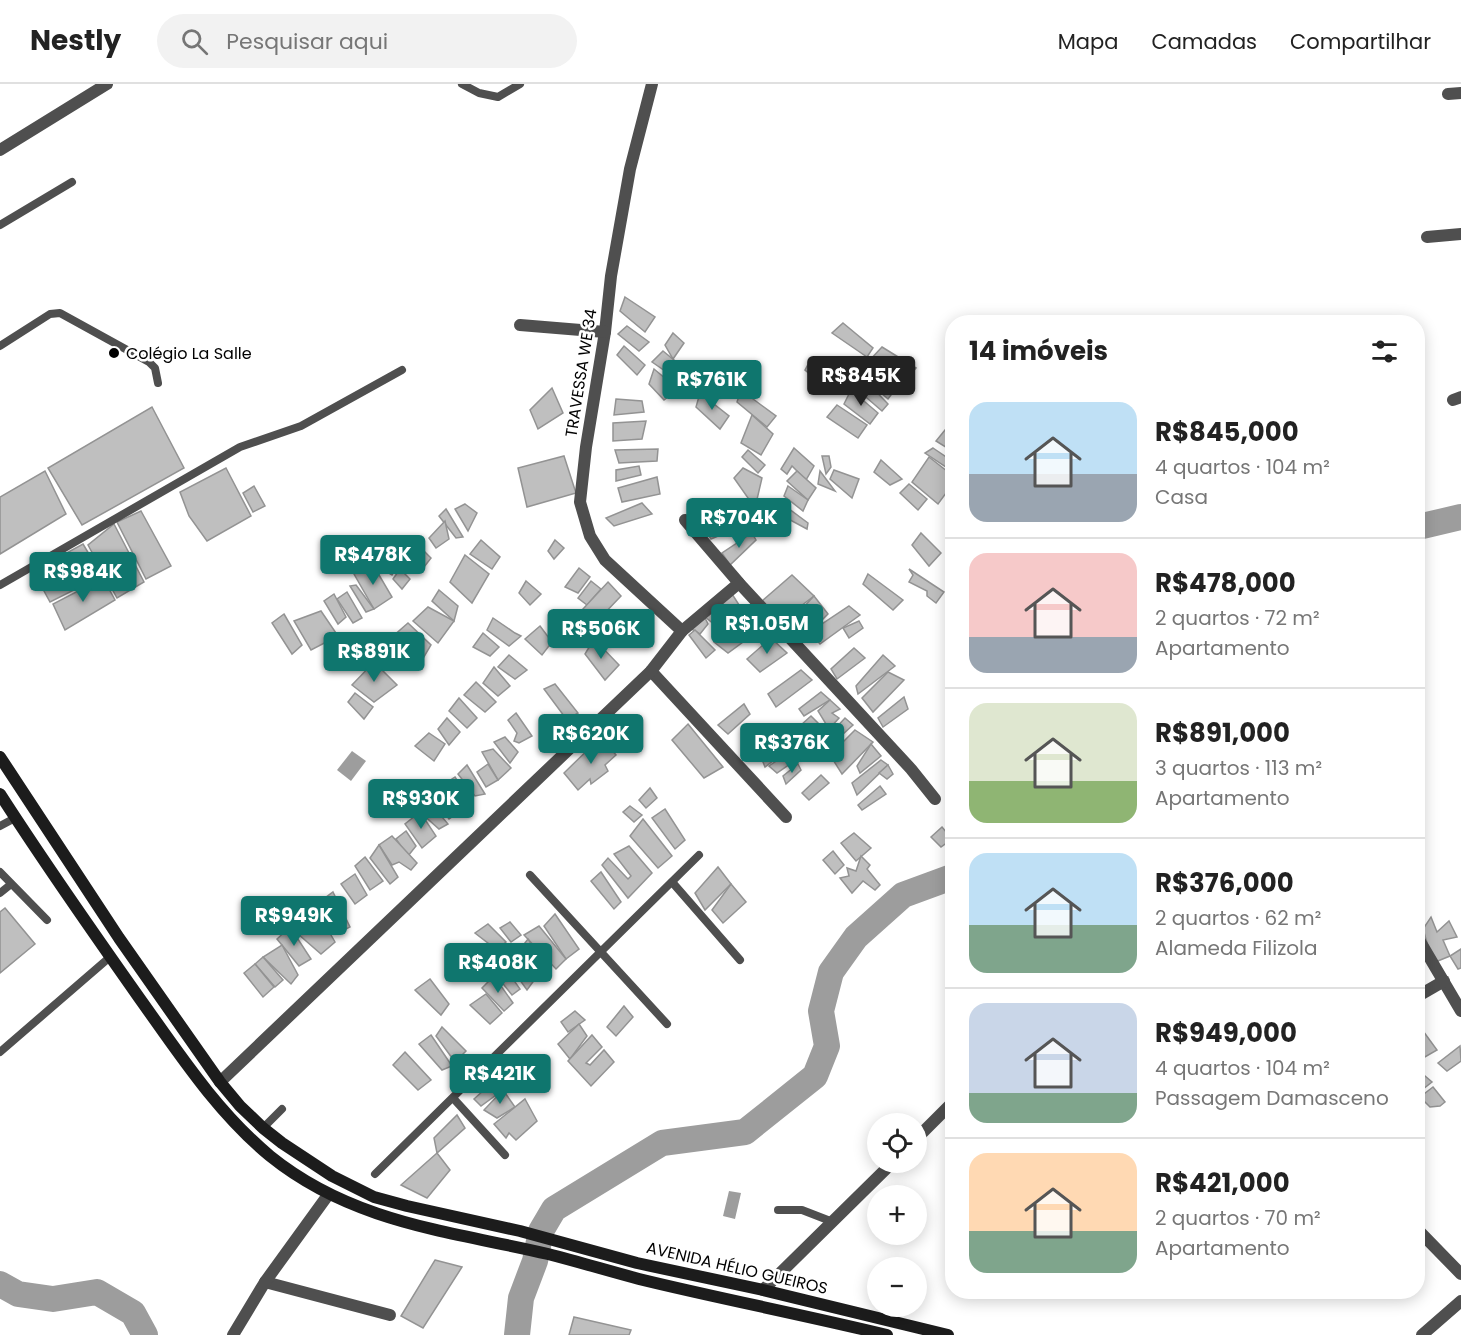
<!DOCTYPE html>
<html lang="pt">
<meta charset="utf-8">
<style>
body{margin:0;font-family:Poppins,sans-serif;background:#f2f2f2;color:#222;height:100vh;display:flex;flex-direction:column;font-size:22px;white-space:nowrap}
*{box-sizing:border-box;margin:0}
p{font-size:20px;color:#767676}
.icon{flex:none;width:33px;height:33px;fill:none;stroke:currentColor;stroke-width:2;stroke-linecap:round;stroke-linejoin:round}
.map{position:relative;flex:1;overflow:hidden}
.side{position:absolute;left:945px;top:231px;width:480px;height:984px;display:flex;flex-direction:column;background:#fff;border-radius:24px;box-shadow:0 3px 15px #0003}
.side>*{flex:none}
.tools{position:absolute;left:867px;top:1029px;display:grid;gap:12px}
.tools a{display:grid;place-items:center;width:60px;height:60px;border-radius:50%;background:#fff;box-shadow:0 3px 15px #0003;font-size:30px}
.price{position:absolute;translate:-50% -51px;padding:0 14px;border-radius:6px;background:#0f766e;color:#fff;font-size:20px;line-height:39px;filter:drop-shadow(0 2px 3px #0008)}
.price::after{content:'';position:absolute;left:50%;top:36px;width:18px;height:14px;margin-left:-9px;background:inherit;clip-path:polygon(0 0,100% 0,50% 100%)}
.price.on{background:#222;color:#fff}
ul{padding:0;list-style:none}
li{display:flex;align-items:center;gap:18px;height:150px;padding:0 24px}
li+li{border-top:2px solid #e0e0e0}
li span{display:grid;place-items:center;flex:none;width:168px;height:120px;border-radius:18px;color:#555}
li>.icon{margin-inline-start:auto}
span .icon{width:72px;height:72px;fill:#fffc;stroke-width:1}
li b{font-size:26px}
h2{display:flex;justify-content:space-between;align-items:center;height:72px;padding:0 24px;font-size:26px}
header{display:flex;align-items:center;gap:36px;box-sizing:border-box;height:84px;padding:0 30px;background:#fff;border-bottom:2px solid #e0e0e0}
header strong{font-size:28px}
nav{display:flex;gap:33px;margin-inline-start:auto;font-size:21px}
.search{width:420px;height:54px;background:#f2f2f2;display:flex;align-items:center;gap:15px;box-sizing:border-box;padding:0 21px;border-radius:33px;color:#767676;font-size:22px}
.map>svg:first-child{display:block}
.water{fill:#9d9d9d}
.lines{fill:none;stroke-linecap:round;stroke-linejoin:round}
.river{stroke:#9d9d9d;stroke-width:26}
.building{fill:#bfbfbf;stroke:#939393;stroke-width:1.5}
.lane{stroke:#4f4f4f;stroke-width:8}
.street{stroke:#4f4f4f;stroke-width:12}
.secondary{stroke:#1c1c1c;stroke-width:12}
.poi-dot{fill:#000;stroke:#fff;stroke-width:2}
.labels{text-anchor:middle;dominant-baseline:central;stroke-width:5;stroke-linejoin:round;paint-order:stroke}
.poi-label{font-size:16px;fill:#000;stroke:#fff;text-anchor:start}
.street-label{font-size:16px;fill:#000;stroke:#fff}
</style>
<header>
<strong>Nestly</strong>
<div class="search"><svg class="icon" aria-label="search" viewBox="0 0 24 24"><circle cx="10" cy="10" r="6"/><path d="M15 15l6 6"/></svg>Pesquisar aqui</div>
<nav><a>Mapa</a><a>Camadas</a><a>Compartilhar</a></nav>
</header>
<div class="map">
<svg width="1461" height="1251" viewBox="0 0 1461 1251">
<rect width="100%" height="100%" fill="#fff"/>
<!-- water -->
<g class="water">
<path d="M352 667 366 677 351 697 337 686Z"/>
<path d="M729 1107 741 1109 735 1135 723 1132Z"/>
</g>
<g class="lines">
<!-- river -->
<g class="river">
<path d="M1418 443 1461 433"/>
<path d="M0 1200 18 1210 53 1215 97 1208 133 1229 145 1251"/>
<path d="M517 1251 521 1214 535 1177 541 1147 554 1125 662 1059 745 1048 815 992 827 962 821 927 831 888 856 853 903 811 952 793"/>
</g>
</g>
<!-- building -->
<g class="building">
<path d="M625 213 655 233 645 248 620 227Z"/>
<path d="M843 239 873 264 867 273 832 249Z"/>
<path d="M627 242 649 258 639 267 618 250Z"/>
<path d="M673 249 684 259 673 275 665 261Z"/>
<path d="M624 262 645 281 637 291 617 271Z"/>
<path d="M882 263 916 284 902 301 868 278Z"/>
<path d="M663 267 680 281 678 284H672L668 289 652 278Z"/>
<path d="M810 277 841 301 833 310 805 286Z"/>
<path d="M868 278 897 303 888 315 858 289Z"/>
<path d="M654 285 678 305 664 316 649 300Z"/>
<path d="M862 293 888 320 882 327 853 302Z"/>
<path d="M701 294 720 304 710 317 700 309Z"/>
<path d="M552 304 563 329 538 345 530 326Z"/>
<path d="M741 306 776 332 767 343 737 318Z"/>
<path d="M851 306 878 329 870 340 844 320Z"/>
<path d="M700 309 729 332 720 345 696 323Z"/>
<path d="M616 315 642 317 644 328 614 331Z"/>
<path d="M837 321 867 341 858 354 827 333Z"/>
<path d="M152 323 184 384 82 441 48 384Z"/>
<path d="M752 331 773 350 761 371 741 359Z"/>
<path d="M646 337 642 355 613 357V339Z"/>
<path d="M945 346 952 350V367L936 357Z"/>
<path d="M794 364 814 382 806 396 792 382 787 390 781 385Z"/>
<path d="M933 364 952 377V387L925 369Z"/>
<path d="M658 365 657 377 619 379 615 366Z"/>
<path d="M748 366 765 381 758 389 742 373Z"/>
<path d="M564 372 576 409 527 423 518 384Z"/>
<path d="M822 372H829L831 383 826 390Z"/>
<path d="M929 373 952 391V401L938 420 912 398Z"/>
<path d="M881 376 902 395 890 401 874 388Z"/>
<path d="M639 382 641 391 616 397V386Z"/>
<path d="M226 384 251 432 207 457 189 432 180 408Z"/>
<path d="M743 384 762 394 755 424 734 394Z"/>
<path d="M834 386 859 395 852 414 830 395Z"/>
<path d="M45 387 66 430 0 470V413Z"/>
<path d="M797 387 816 404 808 416 787 397Z"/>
<path d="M820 387 835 407 818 400Z"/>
<path d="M657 393 660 410 622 418 618 404Z"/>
<path d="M909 400 927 415 918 426 900 409Z"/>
<path d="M254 402 265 422 253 428 243 409Z"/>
<path d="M788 402 808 416 803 427 784 412Z"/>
<path d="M642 419 652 430 614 442 606 434Z"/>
<path d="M781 419 808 439 807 445 777 429Z"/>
<path d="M465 420 477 429 468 447 455 425Z"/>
<path d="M446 425 463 453 456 454 439 432Z"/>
<path d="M726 425 736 433 724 443 723 450 711 455 701 440Z"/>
<path d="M141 427 171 482 146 495 117 438Z"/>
<path d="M445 437 449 455 436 464 429 454Z"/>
<path d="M114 440 144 498 117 514 88 461Z"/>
<path d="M752 449 756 456 730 481 722 469Z"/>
<path d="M921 449 941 469 929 482 912 461Z"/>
<path d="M481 456 500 473 492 485 470 470Z"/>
<path d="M555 456 564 464 554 475 548 467Z"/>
<path d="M83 460 102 492 50 518 37 494 42 491 39 484Z"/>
<path d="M420 463 431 474 421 487 411 469Z"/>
<path d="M381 467 395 486 392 491 372 479Z"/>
<path d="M465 471 489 490 472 519 450 498Z"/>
<path d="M372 479 392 513 374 525 354 490Z"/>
<path d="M579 484 590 493 578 509 565 503Z"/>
<path d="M400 485 410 495 402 505 393 495Z"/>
<path d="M909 485 944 508 936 519 927 512V507L909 498 913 491Z"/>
<path d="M868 490 903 516 893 526 863 500Z"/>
<path d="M792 491 814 512 780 538 762 517Z"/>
<path d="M103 494 115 516 65 546 53 520Z"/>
<path d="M526 497 541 510 530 521 519 509Z"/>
<path d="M591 497 601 505 587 521 578 514Z"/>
<path d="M608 498 621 512 598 536 582 526Z"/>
<path d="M356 501 374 525 366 528 350 502Z"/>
<path d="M439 506 458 522 454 537 432 517Z"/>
<path d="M347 508 362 534 353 539 337 515Z"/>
<path d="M334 510 346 533 338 540 324 517Z"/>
<path d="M732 510 743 527 721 546 704 532Z"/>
<path d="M814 512 828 530 800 558 787 541Z"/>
<path d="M849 522 860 531 820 560 810 548Z"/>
<path d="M428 523 454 537 438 559 413 537Z"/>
<path d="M321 527 338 552 311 566 294 537Z"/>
<path d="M284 530 302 561 292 570 272 539Z"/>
<path d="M749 531 758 547 728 569 714 558Z"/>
<path d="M704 532 708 540 700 550 688 543Z"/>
<path d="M493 534 515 549 521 552 509 562 487 546Z"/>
<path d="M561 537 571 547 562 557 554 544Z"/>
<path d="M859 537 863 544 849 554 843 544Z"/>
<path d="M408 539 431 561 418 583 383 561Z"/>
<path d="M540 542 552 558 542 571 525 555Z"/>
<path d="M695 546 715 566 706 574 689 551Z"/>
<path d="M483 549 499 563 490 572 473 563Z"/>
<path d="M771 554 787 569 760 588 747 575Z"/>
<path d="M594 555 619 581 605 596 585 570Z"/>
<path d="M854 564 865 574 837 595 831 585Z"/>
<path d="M509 571 527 586 515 595 498 583Z"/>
<path d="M883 571 895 582 858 610 856 602Z"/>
<path d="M374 578 397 601 374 618 352 601Z"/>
<path d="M494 583 510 602 498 612 483 599Z"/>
<path d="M801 586 812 596 776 623 768 610Z"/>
<path d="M888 588 904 596 873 628 862 614Z"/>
<path d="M476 598 496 618 485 628 464 611Z"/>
<path d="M555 600 578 629 567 636 544 605Z"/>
<path d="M821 608 830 616 804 632 799 625Z"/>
<path d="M355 609 373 623 364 635 348 618Z"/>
<path d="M904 613 908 625 883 643 878 634Z"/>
<path d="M459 614 477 634 467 644 449 627Z"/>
<path d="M830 616 840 625 832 629 839 634 829 645 818 627Z"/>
<path d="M744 620 750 630 728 650 718 641Z"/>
<path d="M516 629 532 652 519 659 514 657 517 649 508 636Z"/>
<path d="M811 632 818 639 797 657 791 650Z"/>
<path d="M447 634 460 648 449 661 438 645Z"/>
<path d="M845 634 853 641 832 660 822 659Z"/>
<path d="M688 640 723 683 704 694 672 656Z"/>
<path d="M778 641 785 648 767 662 761 655Z"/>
<path d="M820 641 826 648 817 659 809 652Z"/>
<path d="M855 646 873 658 842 690 830 671Z"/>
<path d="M429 649 445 660 434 677 415 662Z"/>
<path d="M505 653 518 668 510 679 494 658Z"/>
<path d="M601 653 616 671 605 681 608 687 591 700 590 695 578 706 564 689Z"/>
<path d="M786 654 794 661 765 683 761 673Z"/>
<path d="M871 660 881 672 860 689 857 682Z"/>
<path d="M798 662 806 669 777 689 769 682Z"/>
<path d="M493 665 511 684 498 696 482 668Z"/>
<path d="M881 676 888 681 857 711 852 699Z"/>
<path d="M488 680 498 696 486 703 477 688Z"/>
<path d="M798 680 801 686 786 700 783 692Z"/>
<path d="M467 681 485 710 475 712 458 690Z"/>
<path d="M888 681 893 690 887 695 879 689Z"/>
<path d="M821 691 829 699 809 716 802 709Z"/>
<path d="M455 693 473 721 462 727 443 701Z"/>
<path d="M880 702 886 710 862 726 858 721Z"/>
<path d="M650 704 657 714 646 724 639 716Z"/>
<path d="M442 707 456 730 449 735 433 714Z"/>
<path d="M431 720 448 740 439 745 420 728Z"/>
<path d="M630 722 642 731 634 738 623 728Z"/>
<path d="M665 725 685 756 675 765 652 734Z"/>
<path d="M420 728 436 752 422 764 405 740Z"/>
<path d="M643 735 672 772 658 784 630 752Z"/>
<path d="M942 743 952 755 941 763 931 753Z"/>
<path d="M406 747 416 762 408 772 396 755Z"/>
<path d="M854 749 871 764 856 777 841 759Z"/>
<path d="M392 752 417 779 411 786 399 778 392 781 379 761Z"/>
<path d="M379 761 398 793 390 800 370 774Z"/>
<path d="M629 762 652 789 628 814 602 781 608 774 628 795 631 792 614 770Z"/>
<path d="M833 767 844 781 835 790 823 776Z"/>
<path d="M861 772 870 781 867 785 880 801 875 806 863 797 852 809 840 794 849 792 847 784 856 787Z"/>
<path d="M365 773 383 797 370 806 355 782Z"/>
<path d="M718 783 731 800 705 826 695 809Z"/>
<path d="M601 788 621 818 614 825 591 797Z"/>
<path d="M355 790 367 811 355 820 341 800Z"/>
<path d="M731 800 746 818 723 839 712 826Z"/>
<path d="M333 808 350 843 340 848 317 820Z"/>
<path d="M315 823 335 858 321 870 290 843Z"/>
<path d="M5 824 35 860 0 889V828Z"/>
<path d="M555 830 579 865 566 875 544 842Z"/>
<path d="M1431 833 1437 848 1449 837 1457 853 1443 856 1450 872 1433 879 1423 845Z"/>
<path d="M510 838 521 851 511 858 500 844Z"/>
<path d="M488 840 506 858 497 866 475 849Z"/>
<path d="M539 842 566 875 556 885 524 851Z"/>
<path d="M290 843 311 875 299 882 277 855Z"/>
<path d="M528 855 549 887 545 894 521 864Z"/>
<path d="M282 861 298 891 291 900 263 873Z"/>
<path d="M482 861 500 873 480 897 464 882Z"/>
<path d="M1461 865V884L1458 885 1450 872Z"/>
<path d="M516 867 538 891 527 906 507 878Z"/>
<path d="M263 873 283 896 275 903 255 880Z"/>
<path d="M255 880 274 903 263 913 244 889Z"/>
<path d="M503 881 520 905 512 911 496 891Z"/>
<path d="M494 892 513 919 504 927 482 904Z"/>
<path d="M430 895 449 920 441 931 415 906Z"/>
<path d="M486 910 502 929 490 940 470 921Z"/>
<path d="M624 922 633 933 616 952 607 943Z"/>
<path d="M575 927 585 936 568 948 561 938Z"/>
<path d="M579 940 587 952 570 975 558 960Z"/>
<path d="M1418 940 1437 966 1418 977Z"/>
<path d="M442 943 466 967 455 978 436 952Z"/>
<path d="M431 951 452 982 442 986 419 960Z"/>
<path d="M592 951 602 963 586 979 590 981 604 966 614 978 591 1002 568 977Z"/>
<path d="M1460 962 1461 977 1447 987 1438 979Z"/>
<path d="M405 968 431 996 418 1006 393 981Z"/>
<path d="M1418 986 1432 998 1418 1009Z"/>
<path d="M494 997 503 1006 481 1022 474 1015Z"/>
<path d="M1433 1003 1445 1018 1440 1022 1430 1023 1420 1013Z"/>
<path d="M503 1006 515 1023 497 1034 484 1026Z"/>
<path d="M525 1015 537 1037 516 1056 509 1049 506 1054 494 1040Z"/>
<path d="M457 1031 465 1044 437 1069 434 1054Z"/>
<path d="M437 1069 450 1086 427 1114 401 1101Z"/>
<path d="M435 1176 462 1183 423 1244 401 1232Z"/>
<path d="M574 1233 631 1246 629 1251H569Z"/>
</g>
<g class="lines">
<!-- lane -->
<g class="lane">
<path d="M462 0 479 9 498 13 520 0"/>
<path d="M0 141 72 98"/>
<path d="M0 262 50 230 60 229 149 278 155 284 158 299"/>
<path d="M0 501 240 363 301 342 402 286"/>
<path d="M0 742 15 734"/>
<path d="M0 788 47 836"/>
<path d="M530 791 667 940"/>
<path d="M672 798 740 876"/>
<path d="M0 809 10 801"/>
<path d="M0 968 110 873"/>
<path d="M453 1014 505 1071"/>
<path d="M263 1044 282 1025"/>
<path d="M375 1090 699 771"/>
<path d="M778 1126H802L833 1138"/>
</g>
<!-- street -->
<g class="street">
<path d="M652 0 630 85 611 192 605 248 586 363 580 418 590 452 605 476 682 547"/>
<path d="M1448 10 1461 9"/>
<path d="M0 66 107 0"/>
<path d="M1427 153 1461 150"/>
<path d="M520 241 605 248"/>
<path d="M1453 316 1461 313"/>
<path d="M685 436 739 499 911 685 935 715"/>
<path d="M651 587 786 733"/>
<path d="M1418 854 1461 927"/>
<path d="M1418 912 1444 897"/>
<path d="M220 998 651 587 682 547 739 499"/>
<path d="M916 1055 952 1019"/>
<path d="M1418 1146 1461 1190"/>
<path d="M265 1198 390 1231"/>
<path d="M763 1206 893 1078"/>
<path d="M233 1251 265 1198 328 1111"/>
<path d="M1422 1251 1461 1217"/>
</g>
<!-- secondary -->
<g class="secondary">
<path d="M0 673 119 854 220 998 240 1022 263 1044 282 1059 332 1092 374 1113 407 1122 520 1147 637 1179 763 1206 948 1251"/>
<path d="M0 710C45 780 92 847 140 915 180 971 217 1028 270 1072 353 1139 449 1147 548 1170 579 1178 609 1187 639 1195 721 1215 805 1231 887 1251"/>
</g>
</g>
<!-- markers -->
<circle class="poi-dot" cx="114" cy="269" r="6"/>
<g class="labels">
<!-- poi labels -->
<g class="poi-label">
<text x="126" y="269">Colégio La Salle</text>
</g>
<!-- street labels -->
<g class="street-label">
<text transform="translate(581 289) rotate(-81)">TRAVESSA WE 34</text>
<text transform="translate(737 1184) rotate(13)">AVENIDA HÉLIO GUEIROS</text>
</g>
</g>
</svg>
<div class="tools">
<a><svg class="icon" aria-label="locate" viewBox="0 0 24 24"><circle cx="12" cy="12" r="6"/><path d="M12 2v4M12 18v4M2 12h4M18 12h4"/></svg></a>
<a>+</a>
<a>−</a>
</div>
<b class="price on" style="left:861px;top:323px">R$845K</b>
<b class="price" style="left:712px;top:327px">R$761K</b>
<b class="price" style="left:739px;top:465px">R$704K</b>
<b class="price" style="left:373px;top:502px">R$478K</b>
<b class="price" style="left:83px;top:519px">R$984K</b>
<b class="price" style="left:767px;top:571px">R$1.05M</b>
<b class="price" style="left:601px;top:576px">R$506K</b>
<b class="price" style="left:374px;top:599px">R$891K</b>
<b class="price" style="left:591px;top:681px">R$620K</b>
<b class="price" style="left:792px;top:690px">R$376K</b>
<b class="price" style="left:421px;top:746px">R$930K</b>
<b class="price" style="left:294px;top:863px">R$949K</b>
<b class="price" style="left:498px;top:910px">R$408K</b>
<b class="price" style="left:500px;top:1021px">R$421K</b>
<section class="side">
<h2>14 imóveis<svg class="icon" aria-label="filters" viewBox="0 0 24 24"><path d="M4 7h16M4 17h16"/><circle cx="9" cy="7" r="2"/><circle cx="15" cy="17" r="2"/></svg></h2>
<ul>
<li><span style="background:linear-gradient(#bfe0f5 60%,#9aa5b1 0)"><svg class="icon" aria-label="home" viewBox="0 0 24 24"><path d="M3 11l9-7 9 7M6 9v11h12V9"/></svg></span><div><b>R$845,000</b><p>4 quartos · 104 m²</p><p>Casa</p></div></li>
<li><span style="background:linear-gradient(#f6c9c9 70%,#9aa5b1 0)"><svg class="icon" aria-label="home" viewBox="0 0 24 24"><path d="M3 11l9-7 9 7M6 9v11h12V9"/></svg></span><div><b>R$478,000</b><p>2 quartos · 72 m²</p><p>Apartamento</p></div></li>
<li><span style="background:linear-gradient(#dfe7d0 65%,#8fb573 0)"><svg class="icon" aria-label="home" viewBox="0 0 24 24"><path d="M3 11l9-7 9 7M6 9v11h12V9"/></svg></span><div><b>R$891,000</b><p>3 quartos · 113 m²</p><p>Apartamento</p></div></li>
<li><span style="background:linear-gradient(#bfe0f5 60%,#7fa58c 0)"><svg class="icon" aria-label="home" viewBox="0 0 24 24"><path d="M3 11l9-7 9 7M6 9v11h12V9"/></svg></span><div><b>R$376,000</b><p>2 quartos · 62 m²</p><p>Alameda Filizola</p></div></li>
<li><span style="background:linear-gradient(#c9d6e8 75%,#7fa58c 0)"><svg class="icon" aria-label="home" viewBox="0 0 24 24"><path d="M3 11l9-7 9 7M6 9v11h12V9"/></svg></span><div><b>R$949,000</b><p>4 quartos · 104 m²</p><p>Passagem Damasceno</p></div></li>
<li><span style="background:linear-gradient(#ffd9b3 65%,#7fa58c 0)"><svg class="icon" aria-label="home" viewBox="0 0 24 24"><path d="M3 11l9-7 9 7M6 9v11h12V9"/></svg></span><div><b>R$421,000</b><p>2 quartos · 70 m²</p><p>Apartamento</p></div></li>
</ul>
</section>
</div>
